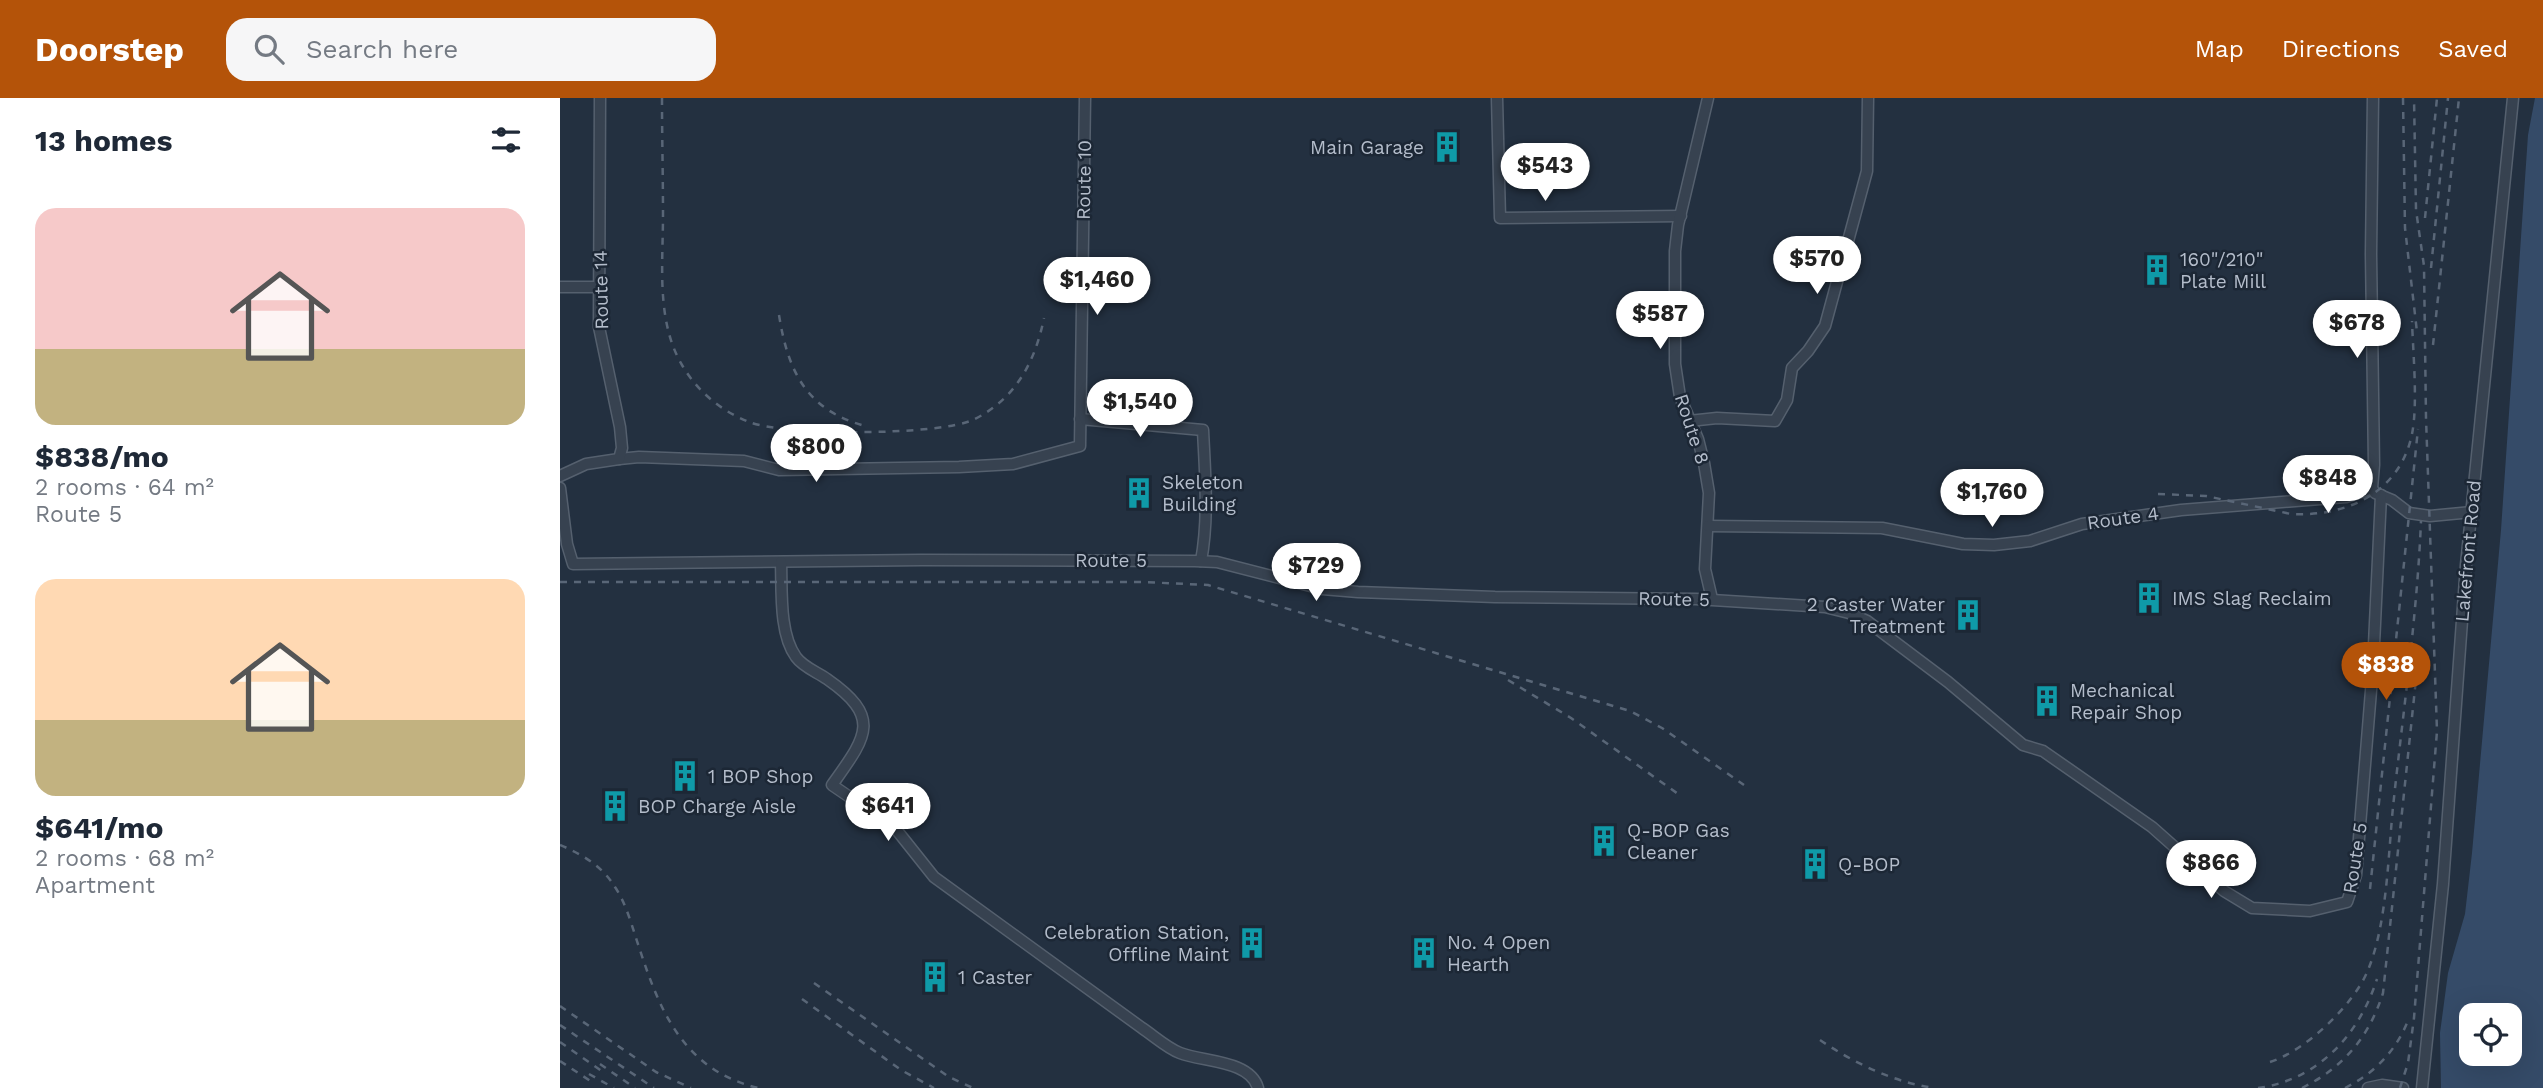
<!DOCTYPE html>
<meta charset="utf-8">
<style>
body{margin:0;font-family:"Work Sans",sans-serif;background:#f6f6f7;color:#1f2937;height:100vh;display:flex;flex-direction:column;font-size:26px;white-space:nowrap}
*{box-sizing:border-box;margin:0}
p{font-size:23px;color:#747a83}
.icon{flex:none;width:38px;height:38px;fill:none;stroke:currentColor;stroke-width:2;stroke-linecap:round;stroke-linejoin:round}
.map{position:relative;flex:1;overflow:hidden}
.side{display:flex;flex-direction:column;background:#fff;width:560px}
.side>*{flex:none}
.controls{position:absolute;left:1899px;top:905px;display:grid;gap:14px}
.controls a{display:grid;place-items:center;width:63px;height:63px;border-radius:14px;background:#fff;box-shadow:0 7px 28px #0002;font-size:35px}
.price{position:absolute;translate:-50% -60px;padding:0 16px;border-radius:24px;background:#fff;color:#222;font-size:23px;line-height:46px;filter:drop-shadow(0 2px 4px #0008)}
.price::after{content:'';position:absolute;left:50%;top:42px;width:21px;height:16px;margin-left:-10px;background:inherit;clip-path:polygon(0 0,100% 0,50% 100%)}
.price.on{background:#b45309;color:#fff}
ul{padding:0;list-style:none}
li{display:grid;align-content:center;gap:14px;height:371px;padding:0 35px}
li span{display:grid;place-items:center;height:217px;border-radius:21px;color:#555}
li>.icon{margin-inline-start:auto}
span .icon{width:126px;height:126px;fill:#fffc;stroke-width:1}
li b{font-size:30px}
h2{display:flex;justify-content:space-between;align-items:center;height:84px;padding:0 35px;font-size:30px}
header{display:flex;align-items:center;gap:42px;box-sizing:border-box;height:98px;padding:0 35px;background:#b45309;color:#fff}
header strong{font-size:33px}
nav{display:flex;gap:38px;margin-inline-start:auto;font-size:24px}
.search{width:490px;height:63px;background:#f6f6f7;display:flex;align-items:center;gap:18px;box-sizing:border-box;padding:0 24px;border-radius:21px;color:#747a83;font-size:26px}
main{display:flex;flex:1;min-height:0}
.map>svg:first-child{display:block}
.water{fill:#354b68;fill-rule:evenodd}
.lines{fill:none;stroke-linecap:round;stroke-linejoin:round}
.minor-casing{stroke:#55606e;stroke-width:13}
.minor{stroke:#374250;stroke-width:10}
.rail{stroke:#596677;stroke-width:2.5;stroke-dasharray:7 7;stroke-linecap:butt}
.labels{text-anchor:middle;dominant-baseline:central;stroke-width:5;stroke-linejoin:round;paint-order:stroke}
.poi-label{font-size:19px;fill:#b4bdcb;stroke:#1c2735;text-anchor:start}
.street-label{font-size:19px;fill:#b4bdcb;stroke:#1c2735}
</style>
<header>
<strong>Doorstep</strong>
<div class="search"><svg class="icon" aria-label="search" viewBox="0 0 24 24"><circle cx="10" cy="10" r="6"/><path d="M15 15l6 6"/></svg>Search here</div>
<nav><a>Map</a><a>Directions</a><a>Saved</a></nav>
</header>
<main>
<section class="side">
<h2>13 homes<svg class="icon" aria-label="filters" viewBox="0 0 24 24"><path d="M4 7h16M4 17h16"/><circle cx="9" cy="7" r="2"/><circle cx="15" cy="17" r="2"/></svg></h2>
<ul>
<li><span style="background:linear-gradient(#f6c9c9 65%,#c2b280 0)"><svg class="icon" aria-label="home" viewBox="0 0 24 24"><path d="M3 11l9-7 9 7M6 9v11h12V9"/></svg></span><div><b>$838/mo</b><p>2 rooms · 64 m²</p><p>Route 5</p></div></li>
<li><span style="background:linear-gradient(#ffd9b3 65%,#c2b280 0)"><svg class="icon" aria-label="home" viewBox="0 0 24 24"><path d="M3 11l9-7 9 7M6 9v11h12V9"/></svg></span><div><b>$641/mo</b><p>2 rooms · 68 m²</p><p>Apartment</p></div></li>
</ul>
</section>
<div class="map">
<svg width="1983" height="990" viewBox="0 0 1983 990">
<rect width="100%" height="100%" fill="#233040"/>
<!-- water -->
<path class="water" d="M1975 0H1983V990H1881L1880 935 1888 875 1905 816 1912 755 1941 432 1968 37ZM1911 917H1950V956H1911Z"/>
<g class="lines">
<defs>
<g id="minor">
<path d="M937 0 940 120 1121 118"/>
<path d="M1148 0 1118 127 1115 153V266L1120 299 1138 341 1144 365 1149 395 1145 471 1152 501"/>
<path d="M1813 0 1811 156 1814 367 1812 390 1815 395 1832 402 1849 415 1870 418 1912 414"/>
<path d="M0 189H39"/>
<path d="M520 321 643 332C645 375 649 420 641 463"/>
<path d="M1129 323 1157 320 1215 323 1227 302 1232 270 1248 253 1265 228 1307 73 1308 0"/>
<path d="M59 361 79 359 184 363 219 372 399 369 453 366 520 348 525 0"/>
<path d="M0 378 26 366 59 361 62 350 60 329 39 229 40 0"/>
<path d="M0 390 7 446 13 466 361 462 635 463 657 464 762 491 798 494 935 499 1136 501 1265 509 1289 515 1307 523 1388 584 1463 647 1483 653 1592 729 1664 793 1692 810 1750 813 1787 804 1796 777 1813 568 1821 397"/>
<path d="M1148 428 1322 430 1403 446 1434 447 1470 443 1522 426 1621 412 1786 399 1812 390"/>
<path d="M221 464C222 492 219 536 236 559 243 569 257 574 267 581 323 620 306 639 272 687L335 730 374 779 582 930C594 938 607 950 620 955 643 964 690 962 698 990"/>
<path d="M1808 990 1822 987 1843 990"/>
<path d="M1862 990 1883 786 1906 467 1953 0"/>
</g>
</defs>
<!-- minor casing -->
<use href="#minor" class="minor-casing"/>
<!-- minor -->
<use href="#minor" class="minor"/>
<!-- rail -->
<g class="rail">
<path d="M102 0C102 39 103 78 103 117 103 166 96 223 122 267 137 293 161 313 189 324 225 338 381 338 415 321 456 300 475 264 484 220"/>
<path d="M1843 0 1845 130 1857 234"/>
<path d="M1865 120 1877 0"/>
<path d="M1871 170 1888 0"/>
<path d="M219 217C228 273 246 312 305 328"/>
<path d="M1873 247 1899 0"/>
<path d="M1598 396 1646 398 1731 416C1786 419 1840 395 1852 336 1858 306 1853 255 1852 223"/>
<path d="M0 484H583L648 487 1070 613 1102 630 1184 687"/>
<path d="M948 582 1011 620 1121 698"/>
<path d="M0 747C22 756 43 769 55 789 67 807 72 829 79 849 100 914 124 972 198 990"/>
<path d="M1810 791 1858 331"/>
<path d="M254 885 389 979 413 990"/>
<path d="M242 901 341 972 374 990"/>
<path d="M0 908 96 974 131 990"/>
<path d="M0 927 94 990"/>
<path d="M1260 942C1294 965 1333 984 1374 990"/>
<path d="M0 944 46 976"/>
<path d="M0 963 35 986"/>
<path d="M1710 964C1745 953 1794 907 1808 872 1827 826 1828 759 1833 709 1843 614 1857 519 1861 423"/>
<path d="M40 966 75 990"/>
<path d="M29 976 54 990"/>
<path d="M1698 990C1758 982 1799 937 1817 881"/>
<path d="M1742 990C1784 969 1809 939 1823 895L1856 581"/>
<path d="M1785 990C1815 975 1837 952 1849 920"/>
<path d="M1840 990 1848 965 1854 920 1877 633 1866 320 1864 168 1856 112 1854 0"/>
</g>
</g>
<!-- icons -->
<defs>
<symbol id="building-bare" viewBox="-9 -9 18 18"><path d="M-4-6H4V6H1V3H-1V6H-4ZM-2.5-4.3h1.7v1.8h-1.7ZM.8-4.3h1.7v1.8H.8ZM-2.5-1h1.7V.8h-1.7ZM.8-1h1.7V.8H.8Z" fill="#0f9aa8" stroke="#1c2735" stroke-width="2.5" paint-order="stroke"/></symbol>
</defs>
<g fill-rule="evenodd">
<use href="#building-bare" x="865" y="27" width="44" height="44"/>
<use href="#building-bare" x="1575" y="150" width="44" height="44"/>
<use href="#building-bare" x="557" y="373" width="44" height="44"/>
<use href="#building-bare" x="1567" y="478" width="44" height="44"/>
<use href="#building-bare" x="1386" y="495" width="44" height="44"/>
<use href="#building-bare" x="1465" y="581" width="44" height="44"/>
<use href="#building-bare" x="103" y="656" width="44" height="44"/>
<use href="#building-bare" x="33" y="686" width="44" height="44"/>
<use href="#building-bare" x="1022" y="721" width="44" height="44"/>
<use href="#building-bare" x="1233" y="744" width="44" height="44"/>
<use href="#building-bare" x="670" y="823" width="44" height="44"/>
<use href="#building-bare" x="842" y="833" width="44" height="44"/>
<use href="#building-bare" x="353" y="857" width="44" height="44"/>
</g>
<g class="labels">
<!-- poi labels -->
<g class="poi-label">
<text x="864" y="49" text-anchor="end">Main Garage</text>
<text x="1620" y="161">160"/210"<tspan x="1620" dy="22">Plate Mill</tspan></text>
<text x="602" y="384">Skeleton<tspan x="602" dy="22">Building</tspan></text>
<text x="1612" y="500">IMS Slag Reclaim</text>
<text x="1385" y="506" text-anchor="end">2 Caster Water<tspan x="1385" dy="22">Treatment</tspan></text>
<text x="1510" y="592">Mechanical<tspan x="1510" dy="22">Repair Shop</tspan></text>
<text x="148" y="678">1 BOP Shop</text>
<text x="78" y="708">BOP Charge Aisle</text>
<text x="1067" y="732">Q-BOP Gas<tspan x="1067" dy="22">Cleaner</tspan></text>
<text x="1278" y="766">Q-BOP</text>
<text x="669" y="834" text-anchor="end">Celebration Station,<tspan x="669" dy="22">Offline Maint</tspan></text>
<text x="887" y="844">No. 4 Open<tspan x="887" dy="22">Hearth</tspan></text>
<text x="398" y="879">1 Caster</text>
</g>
<!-- street labels -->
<g class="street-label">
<text transform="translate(524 82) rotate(-89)">Route 10</text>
<text transform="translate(41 192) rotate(-91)">Route 14</text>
<text transform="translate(1132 331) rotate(72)">Route 8</text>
<text transform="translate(1563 420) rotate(-8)">Route 4</text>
<text transform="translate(1908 453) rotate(-85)">Lakefront Road</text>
<text x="551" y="462">Route 5</text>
<text transform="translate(1114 501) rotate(1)">Route 5</text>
<text transform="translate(1795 760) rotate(-81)">Route 5</text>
</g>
</g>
</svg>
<div class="controls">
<a><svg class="icon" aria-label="locate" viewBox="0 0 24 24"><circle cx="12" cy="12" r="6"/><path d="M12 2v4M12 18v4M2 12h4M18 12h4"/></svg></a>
</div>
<b class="price" style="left:985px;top:105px">$543</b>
<b class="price" style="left:1257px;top:198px">$570</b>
<b class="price" style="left:537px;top:219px">$1,460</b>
<b class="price" style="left:1100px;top:253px">$587</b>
<b class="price" style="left:1797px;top:262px">$678</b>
<b class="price" style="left:580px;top:341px">$1,540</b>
<b class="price" style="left:256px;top:386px">$800</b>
<b class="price" style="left:1768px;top:417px">$848</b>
<b class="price" style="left:1432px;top:431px">$1,760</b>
<b class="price" style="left:756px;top:505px">$729</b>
<b class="price on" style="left:1826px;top:604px">$838</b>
<b class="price" style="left:328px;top:745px">$641</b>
<b class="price" style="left:1651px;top:802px">$866</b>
</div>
</main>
